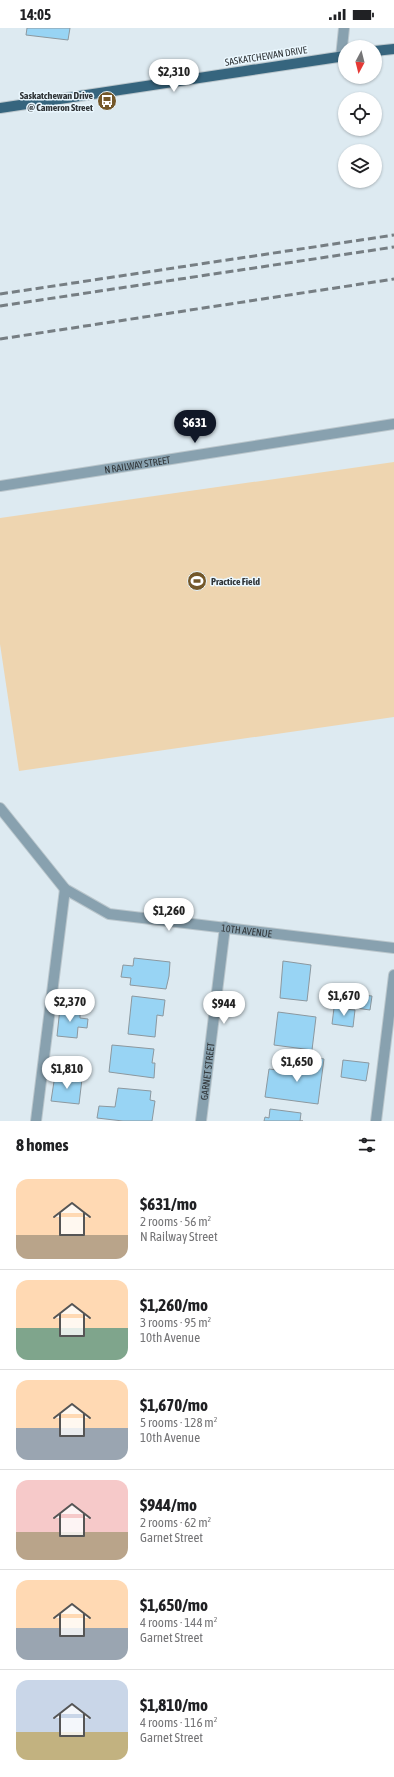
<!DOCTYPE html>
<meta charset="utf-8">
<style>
body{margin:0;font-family:"Asap Condensed",sans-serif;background:#f6f6f6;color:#202124;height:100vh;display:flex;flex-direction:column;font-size:15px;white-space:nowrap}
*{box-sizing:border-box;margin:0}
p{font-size:13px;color:#757577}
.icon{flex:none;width:22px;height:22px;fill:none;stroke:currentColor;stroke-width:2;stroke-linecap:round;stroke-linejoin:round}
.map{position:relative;height:1093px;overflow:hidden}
.side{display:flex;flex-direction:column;background:#fff;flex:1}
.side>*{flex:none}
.needle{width:26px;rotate:187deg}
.fabs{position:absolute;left:338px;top:12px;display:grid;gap:8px}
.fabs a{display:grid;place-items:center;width:44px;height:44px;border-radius:50%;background:#fff;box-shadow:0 1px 3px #0004;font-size:20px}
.price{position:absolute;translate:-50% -34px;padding:0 9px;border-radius:14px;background:#fff;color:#222;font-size:13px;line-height:26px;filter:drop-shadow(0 1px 2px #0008)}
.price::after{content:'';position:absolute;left:50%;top:24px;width:12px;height:9px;margin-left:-6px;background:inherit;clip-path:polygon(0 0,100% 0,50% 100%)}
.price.current{background:#111827;color:#fff}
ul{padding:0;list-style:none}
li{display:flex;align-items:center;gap:12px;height:100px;padding:0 16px}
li+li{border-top:1px solid #e0e0e0}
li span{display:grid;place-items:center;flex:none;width:112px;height:80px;border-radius:12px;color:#555}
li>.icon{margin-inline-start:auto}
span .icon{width:48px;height:48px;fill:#fffc;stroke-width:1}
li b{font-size:17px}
h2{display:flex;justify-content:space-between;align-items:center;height:48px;padding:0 16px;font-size:17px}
.status{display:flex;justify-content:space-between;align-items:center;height:28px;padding:0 20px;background:#fff;direction:ltr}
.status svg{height:11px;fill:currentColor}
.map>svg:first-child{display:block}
.green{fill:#eed5b0}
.building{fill:#98d4f4;stroke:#8c989f}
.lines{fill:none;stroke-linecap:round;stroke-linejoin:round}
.minor-casing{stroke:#bac6cc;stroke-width:12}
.major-casing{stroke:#bac6cc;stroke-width:12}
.minor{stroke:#88a1af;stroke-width:10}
.major{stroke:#36657e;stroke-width:10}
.rail{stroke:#767e83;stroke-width:3;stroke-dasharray:8 4;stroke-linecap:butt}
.labels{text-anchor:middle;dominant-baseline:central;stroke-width:3;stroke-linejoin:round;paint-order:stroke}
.street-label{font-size:10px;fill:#2f3437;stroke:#eaf7fe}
.poi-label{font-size:10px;font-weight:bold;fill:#2f3437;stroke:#eaf7fe;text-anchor:end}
</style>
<div class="status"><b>14:05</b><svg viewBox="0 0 49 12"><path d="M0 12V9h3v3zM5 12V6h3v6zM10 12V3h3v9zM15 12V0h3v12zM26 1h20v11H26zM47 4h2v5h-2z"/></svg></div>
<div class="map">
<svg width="394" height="1093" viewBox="0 0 394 1093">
<rect width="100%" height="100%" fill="#ddeaf1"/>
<!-- green -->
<path class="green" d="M394 434V689L19 743 0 616V490Z"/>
<!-- building -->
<g class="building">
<path d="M27 0H70L68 12 26 7Z"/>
<path d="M134 930 170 934 169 948 166 961 130 957 131 950 121 949 123 937 133 938Z"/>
<path d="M283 933 311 937 307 973 280 970Z"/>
<path d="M351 966 372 968 370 982 349 979Z"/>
<path d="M132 968 165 972 163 988 157 987 155 1009 128 1006Z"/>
<path d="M60 980 80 983V990L88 991 87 1000 78 999 77 1010 57 1008Z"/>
<path d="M334 980 355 982 353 999 332 996Z"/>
<path d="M278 984 316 989 312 1022 274 1017Z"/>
<path d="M112 1017 154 1021 152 1035H155L154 1050 109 1044Z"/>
<path d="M305 1028 324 1031 318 1076 265 1069 269 1041 302 1045Z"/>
<path d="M343 1032 369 1035 366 1053 341 1049Z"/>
<path d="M55 1047 82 1051 79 1076 51 1073Z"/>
<path d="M118 1060 151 1063 150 1072 155 1073 152 1093H123L97 1090 99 1078 115 1079Z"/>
<path d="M270 1081 301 1085 300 1093H303H264L265 1089 269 1090Z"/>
</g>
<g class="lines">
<defs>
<g id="minor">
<path d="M341 29 344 0"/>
<path id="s1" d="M0 458 394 396"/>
<path id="s2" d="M0 780 65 861 109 886 394 920"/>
<path d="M36 1093 65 861"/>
<path id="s3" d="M201 1093 225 899"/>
<path d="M376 1093 394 947"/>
</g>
<g id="major">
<path d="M375 23 394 21"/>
<path d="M0 80 345 28"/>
</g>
</defs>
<!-- minor casing -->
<use href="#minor" class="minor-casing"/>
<!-- major casing -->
<use href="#major" class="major-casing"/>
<!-- minor -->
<use href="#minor" class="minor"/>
<!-- major -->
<use href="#major" class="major"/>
<!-- rail -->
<g class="rail">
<path d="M0 266 394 207"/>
<path d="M0 278 394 219"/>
<path d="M0 311 394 251"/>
</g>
</g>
<!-- icons -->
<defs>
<symbol id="bus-disc" viewBox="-11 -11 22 22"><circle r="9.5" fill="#74582a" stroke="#eaf7fe"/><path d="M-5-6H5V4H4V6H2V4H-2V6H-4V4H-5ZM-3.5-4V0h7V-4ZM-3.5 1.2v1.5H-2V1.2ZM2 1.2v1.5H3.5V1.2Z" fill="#fff"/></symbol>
<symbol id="stadium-disc" viewBox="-11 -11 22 22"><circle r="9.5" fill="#74582a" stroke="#eaf7fe"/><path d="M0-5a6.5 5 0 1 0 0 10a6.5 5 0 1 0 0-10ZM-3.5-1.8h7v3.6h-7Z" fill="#fff"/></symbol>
</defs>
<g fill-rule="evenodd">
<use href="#bus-disc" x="96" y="62" width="22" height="22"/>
<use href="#stadium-disc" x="186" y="542" width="22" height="22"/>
</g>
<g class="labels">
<!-- street labels -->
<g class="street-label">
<text transform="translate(266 28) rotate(-9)">SASKATCHEWAN DRIVE</text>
<text stroke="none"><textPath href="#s1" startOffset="139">N RAILWAY STREET</textPath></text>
<text stroke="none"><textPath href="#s2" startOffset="293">10TH AVENUE</textPath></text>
<text stroke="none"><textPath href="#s3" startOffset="50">GARNET STREET</textPath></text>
</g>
<!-- poi labels -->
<g class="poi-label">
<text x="93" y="67">Saskatchewan Drive<tspan x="93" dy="12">@ Cameron Street</tspan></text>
<text x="211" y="553" text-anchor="start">Practice Field</text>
</g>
</g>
</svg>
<div class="fabs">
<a><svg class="needle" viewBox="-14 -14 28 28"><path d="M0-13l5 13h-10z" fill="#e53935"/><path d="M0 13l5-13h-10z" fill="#757577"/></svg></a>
<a><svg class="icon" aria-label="locate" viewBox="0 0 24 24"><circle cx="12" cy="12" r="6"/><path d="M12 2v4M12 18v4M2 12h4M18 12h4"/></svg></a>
<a><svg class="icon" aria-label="layers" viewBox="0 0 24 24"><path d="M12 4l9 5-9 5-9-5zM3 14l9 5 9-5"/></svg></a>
</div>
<b class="price" style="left:174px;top:65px">$2,310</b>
<b class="price current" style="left:195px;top:416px">$631</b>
<b class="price" style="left:169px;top:904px">$1,260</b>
<b class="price" style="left:344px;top:989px">$1,670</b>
<b class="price" style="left:70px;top:995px">$2,370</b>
<b class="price" style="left:224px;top:997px">$944</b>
<b class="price" style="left:297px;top:1055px">$1,650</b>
<b class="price" style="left:67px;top:1062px">$1,810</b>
</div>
<section class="side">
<h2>8 homes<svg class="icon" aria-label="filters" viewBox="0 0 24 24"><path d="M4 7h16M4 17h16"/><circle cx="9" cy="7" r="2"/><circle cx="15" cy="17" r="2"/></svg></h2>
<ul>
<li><span style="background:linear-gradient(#ffd9b3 70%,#b9a48a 0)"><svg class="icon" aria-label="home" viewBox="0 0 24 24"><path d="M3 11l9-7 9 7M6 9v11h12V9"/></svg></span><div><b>$631/mo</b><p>2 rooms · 56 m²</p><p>N Railway Street</p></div></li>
<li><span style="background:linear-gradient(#ffd9b3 60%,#7fa58c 0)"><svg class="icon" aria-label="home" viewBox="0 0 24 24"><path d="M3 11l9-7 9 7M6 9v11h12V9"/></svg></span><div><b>$1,260/mo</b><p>3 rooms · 95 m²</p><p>10th Avenue</p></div></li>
<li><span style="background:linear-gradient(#ffd9b3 60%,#9aa5b1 0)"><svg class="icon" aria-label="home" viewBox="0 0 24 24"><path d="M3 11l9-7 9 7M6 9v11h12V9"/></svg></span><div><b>$1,670/mo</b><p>5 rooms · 128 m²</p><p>10th Avenue</p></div></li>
<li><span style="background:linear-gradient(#f6c9c9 65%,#b9a48a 0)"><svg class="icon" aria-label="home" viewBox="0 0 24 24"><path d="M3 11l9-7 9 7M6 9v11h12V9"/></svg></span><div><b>$944/mo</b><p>2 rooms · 62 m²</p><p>Garnet Street</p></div></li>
<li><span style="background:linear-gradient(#ffd9b3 60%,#9aa5b1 0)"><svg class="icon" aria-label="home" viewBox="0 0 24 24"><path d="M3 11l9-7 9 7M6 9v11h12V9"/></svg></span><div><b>$1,650/mo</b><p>4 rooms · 144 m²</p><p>Garnet Street</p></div></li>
<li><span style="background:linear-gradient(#c9d6e8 65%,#c2b280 0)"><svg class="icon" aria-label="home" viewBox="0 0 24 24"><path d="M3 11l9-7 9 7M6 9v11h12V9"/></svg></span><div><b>$1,810/mo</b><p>4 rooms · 116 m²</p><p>Garnet Street</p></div></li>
</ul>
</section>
